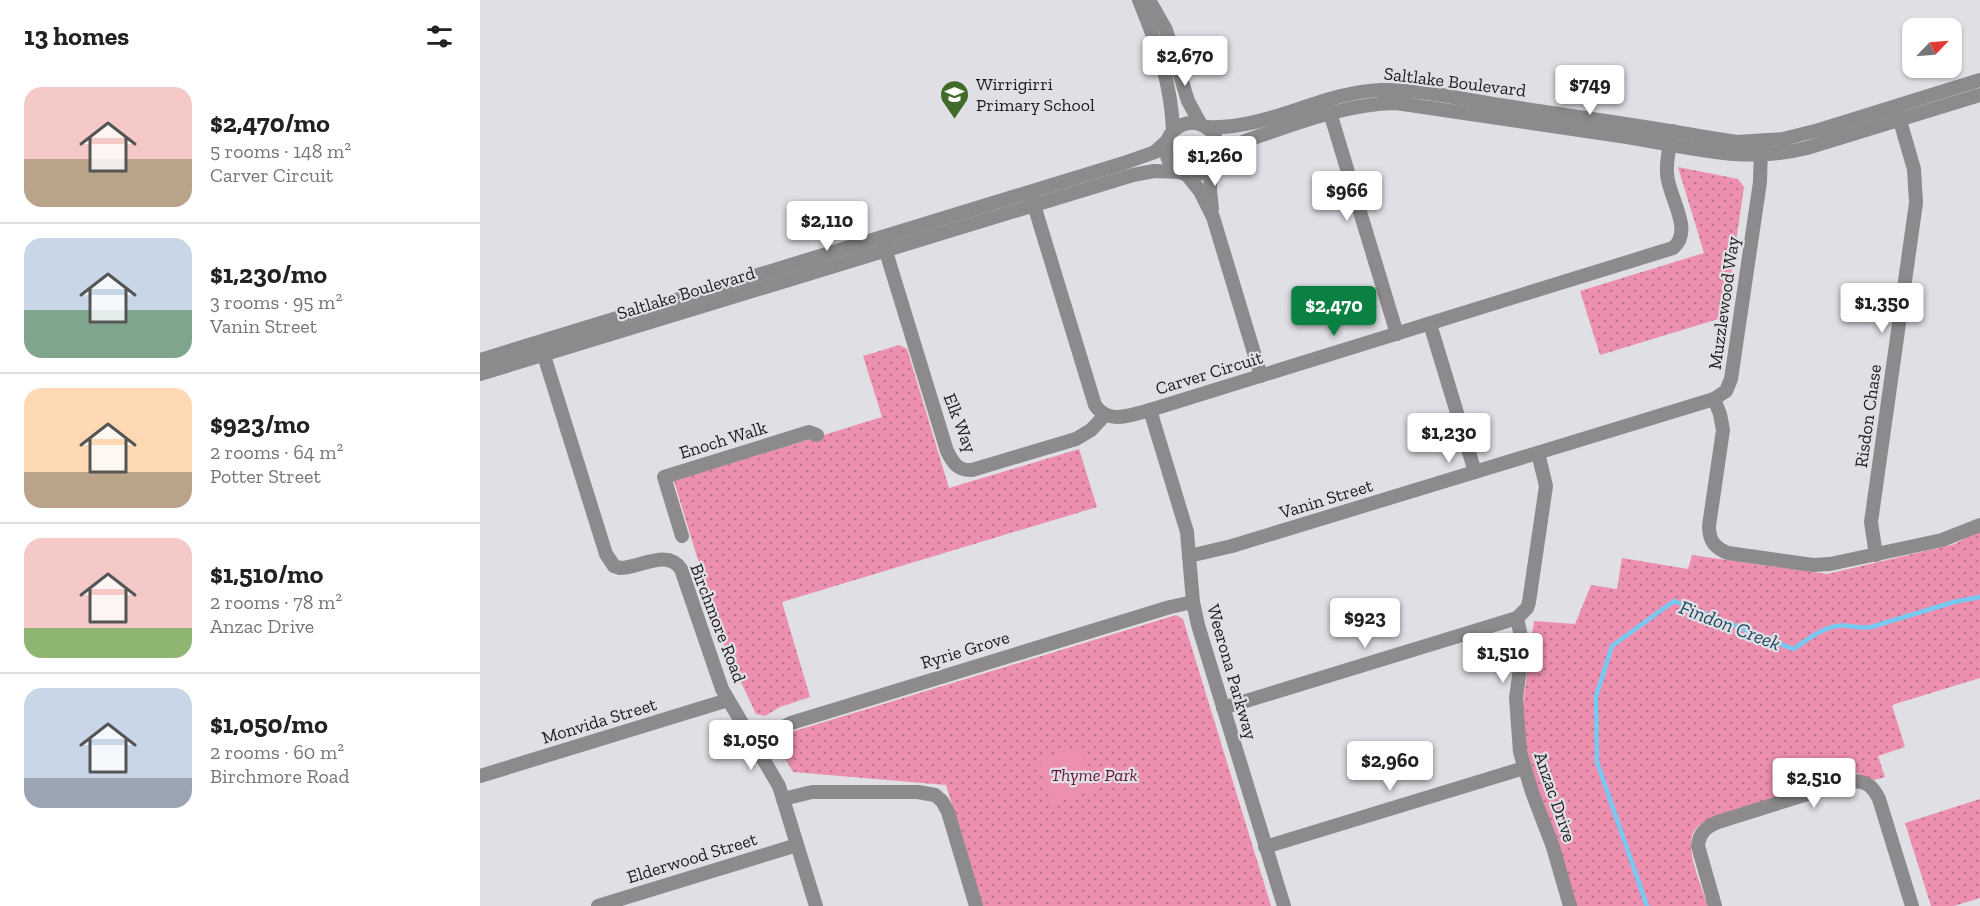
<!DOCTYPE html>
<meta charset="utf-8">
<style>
body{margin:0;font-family:"Zilla Slab",serif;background:#f2f2f2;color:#222;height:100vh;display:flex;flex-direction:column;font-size:22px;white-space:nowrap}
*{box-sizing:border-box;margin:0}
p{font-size:20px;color:#767676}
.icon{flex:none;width:33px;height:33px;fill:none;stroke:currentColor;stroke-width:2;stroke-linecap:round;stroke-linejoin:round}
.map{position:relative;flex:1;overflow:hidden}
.panel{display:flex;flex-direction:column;background:#fff;width:480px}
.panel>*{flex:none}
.needle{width:39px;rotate:65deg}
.buttons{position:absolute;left:1422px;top:18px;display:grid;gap:12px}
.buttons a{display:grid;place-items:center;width:60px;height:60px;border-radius:12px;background:#fff;box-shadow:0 2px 4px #0004;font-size:30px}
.price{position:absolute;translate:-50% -51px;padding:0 14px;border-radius:6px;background:#fff;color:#222;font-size:20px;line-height:39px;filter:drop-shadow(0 2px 3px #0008)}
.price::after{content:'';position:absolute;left:50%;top:36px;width:18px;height:14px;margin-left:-9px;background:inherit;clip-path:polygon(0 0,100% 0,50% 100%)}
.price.current{background:#0b8043;color:#fff}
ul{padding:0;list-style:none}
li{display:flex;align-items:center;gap:18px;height:150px;padding:0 24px}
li+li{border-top:2px solid #e0e0e0}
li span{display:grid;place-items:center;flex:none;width:168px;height:120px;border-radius:18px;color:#555}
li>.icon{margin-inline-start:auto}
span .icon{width:72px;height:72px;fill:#fffc;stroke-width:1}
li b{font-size:26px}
h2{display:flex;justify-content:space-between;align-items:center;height:72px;padding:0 24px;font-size:26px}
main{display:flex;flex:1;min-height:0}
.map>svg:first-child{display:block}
.green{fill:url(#green-dots)}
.pitch{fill:#ed90b0}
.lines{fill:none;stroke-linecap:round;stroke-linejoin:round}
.stream{stroke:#76caf2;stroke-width:4.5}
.minor{stroke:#8c8a8c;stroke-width:14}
.labels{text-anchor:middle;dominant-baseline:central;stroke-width:4.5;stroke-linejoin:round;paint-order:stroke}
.street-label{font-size:18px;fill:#1c1c1e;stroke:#e0dfe5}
.poi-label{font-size:18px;fill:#1c1c1e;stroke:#e0dfe5;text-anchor:start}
.park-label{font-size:18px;font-style:italic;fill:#671139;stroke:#e0dfe5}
.water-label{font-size:20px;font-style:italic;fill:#19495e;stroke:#e0dfe5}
</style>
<main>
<section class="panel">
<h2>13 homes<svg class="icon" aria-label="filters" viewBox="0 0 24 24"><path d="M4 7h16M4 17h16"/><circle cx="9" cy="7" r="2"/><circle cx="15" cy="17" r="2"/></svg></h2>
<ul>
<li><span style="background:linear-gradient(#f6c9c9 60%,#b9a48a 0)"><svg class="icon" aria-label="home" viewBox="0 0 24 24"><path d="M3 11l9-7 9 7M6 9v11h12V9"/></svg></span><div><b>$2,470/mo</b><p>5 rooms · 148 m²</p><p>Carver Circuit</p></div></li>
<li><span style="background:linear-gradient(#c9d6e8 60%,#7fa58c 0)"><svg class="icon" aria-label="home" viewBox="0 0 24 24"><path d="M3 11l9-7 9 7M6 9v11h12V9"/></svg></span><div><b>$1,230/mo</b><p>3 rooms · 95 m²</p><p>Vanin Street</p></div></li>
<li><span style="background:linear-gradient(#ffd9b3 70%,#b9a48a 0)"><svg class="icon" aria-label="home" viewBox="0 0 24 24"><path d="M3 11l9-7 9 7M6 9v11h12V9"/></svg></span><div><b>$923/mo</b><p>2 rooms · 64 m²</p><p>Potter Street</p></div></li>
<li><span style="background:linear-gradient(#f6c9c9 75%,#8fb573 0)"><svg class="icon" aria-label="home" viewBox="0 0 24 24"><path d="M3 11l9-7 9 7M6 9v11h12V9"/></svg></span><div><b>$1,510/mo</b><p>2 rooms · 78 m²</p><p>Anzac Drive</p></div></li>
<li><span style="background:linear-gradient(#c9d6e8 75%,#9aa5b1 0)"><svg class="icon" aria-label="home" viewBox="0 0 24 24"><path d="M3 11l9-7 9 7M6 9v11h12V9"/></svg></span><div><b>$1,050/mo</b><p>2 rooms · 60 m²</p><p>Birchmore Road</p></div></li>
</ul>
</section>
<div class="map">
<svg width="1500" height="906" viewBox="0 0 1500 906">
<defs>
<pattern id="green-dots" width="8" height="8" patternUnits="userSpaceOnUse" patternTransform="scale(1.5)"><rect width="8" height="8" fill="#ed90b0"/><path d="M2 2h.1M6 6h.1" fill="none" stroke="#bf758f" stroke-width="1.8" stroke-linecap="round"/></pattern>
</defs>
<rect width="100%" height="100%" fill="#e0dfe5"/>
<!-- green -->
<g class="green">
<path d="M1198 167 1258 179 1264 187 1245 317 1120 355 1100 291 1224 253Z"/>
<path d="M419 345 427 349 469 488 599 449 617 507 302 602 330 697 300 707 285 716 276 714 244 646 194 481 402 417 383 356Z"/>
<path d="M1500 530V678L1412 705 1425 747 1398 756 1405 777 1394 780 1377 773 1367 775 1229 819C1223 822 1218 825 1214 831 1204 848 1222 887 1228 906H1095L1046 755 1041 718 1054 621 1095 624 1111 585 1137 589 1142 558 1208 569 1212 555 1347 574 1475 544Z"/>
<path d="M696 615 703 619 791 906H503L466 785 313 772 296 743 297 740 308 733Z"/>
<path d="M1500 799V898L1474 906H1451L1425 823Z"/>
</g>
<!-- pitch -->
<path class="pitch" d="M600 747 613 790 572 804 559 759Z"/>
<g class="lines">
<!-- stream -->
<path class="stream" d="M1167 906 1117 762 1116 696 1132 646 1194 601 1313 649C1326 641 1342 628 1357 626 1368 624 1379 629 1391 627L1474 602 1500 597"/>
<!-- minor -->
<g class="minor">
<path d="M659 0C677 44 691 82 693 130"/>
<path d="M669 0 686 30 708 101 720 123"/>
<path d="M848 106 917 334"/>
<circle cx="712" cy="149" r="26"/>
<path d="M727 127C788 130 841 92 901 90 938 89 981 99 1019 105 1090 116 1161 125 1231 138L1257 142 1303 139 1339 130 1500 80"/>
<path d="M1281 148 1280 182 1251 379 1246 391 1234 399 1240 414 1243 430 1229 526C1229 541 1235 548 1248 553L1333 565 1350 564 1462 540 1500 525"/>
<path d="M737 158 753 147 765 141C814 124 865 104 916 103 993 115 1070 126 1147 137 1210 147 1263 164 1327 148L1500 95"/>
<path d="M731 168 730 190 732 209"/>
<path d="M707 175 720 191 733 217 781 376"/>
<path d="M550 192 615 405C628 425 651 415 670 410L1193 248C1215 230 1187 195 1187 173 1186 159 1190 144 1193 131"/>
<path d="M403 242 467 451C473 463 478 471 492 470L596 439 611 430 625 415"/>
<path d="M950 324 995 472"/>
<path d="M61 346 126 554 134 566 140 568C160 568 187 548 201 569L242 689 299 786 336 906"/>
<path d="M0 360 644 163 675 152 687 141"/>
<path d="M0 374 653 175 674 171 699 172"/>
<path d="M670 410 707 532 713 602 718 625 804 906"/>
<path d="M1058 453 1066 486 1049 602 1047 608 1037 618 1043 646 1036 698 1040 752 1052 792 1073 847 1090 906"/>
<path d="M202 536 184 477 329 432 337 435"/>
<path d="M1396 555 1391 522 1436 203 1434 169 1418 114"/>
<path d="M709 556 752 546 1234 399"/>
<path d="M743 708 1037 618"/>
<path d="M273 744 311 723 690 607 713 602"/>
<path d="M0 776 248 700"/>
<path d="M303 799 332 792H438L455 795 462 801 468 812 496 906"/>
<path d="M785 847 1044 768"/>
<path d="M118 906 317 845"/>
<path d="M1235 906 1218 846C1219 833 1226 827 1238 822L1366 782C1383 779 1392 784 1399 799L1432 906"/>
</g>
</g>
<!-- icons -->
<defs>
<symbol id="school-pin" viewBox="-11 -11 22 30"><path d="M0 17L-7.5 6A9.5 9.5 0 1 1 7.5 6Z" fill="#416b28" stroke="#e0dfe5"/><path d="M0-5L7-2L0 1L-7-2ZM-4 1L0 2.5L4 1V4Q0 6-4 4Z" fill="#fff"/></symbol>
</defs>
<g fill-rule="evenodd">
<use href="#school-pin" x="458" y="78" width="33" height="45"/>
</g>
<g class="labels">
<!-- street labels -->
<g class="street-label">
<text transform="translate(975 82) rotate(7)">Saltlake Boulevard</text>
<text transform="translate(206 293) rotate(-17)">Saltlake Boulevard</text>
<text transform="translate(1244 303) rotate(-82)">Muzzlewood Way</text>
<text transform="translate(729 373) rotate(-17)">Carver Circuit</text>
<text transform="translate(1388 416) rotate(-82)">Risdon Chase</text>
<text transform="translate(480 423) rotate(69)">Elk Way</text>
<text transform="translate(243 440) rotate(-17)">Enoch Walk</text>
<text transform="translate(846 499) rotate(-17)">Vanin Street</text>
<text transform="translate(238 623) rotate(69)">Birchmore Road</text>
<text transform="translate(485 650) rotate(-17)">Ryrie Grove</text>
<text transform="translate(752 672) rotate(74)">Weerona Parkway</text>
<text transform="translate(119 721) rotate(-17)">Monvida Street</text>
<text transform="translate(1075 797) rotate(71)">Anzac Drive</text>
<text transform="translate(212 858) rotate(-17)">Elderwood Street</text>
</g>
<!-- poi labels -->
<g class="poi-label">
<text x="496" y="84">Wirrigirri<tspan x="496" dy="21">Primary School</tspan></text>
</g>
<!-- park labels -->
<g class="park-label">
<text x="614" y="775">Thyme Park</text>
</g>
<!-- water labels -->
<g class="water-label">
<text transform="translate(1250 625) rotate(21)">Findon Creek</text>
</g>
</g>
</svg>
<div class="buttons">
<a><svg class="needle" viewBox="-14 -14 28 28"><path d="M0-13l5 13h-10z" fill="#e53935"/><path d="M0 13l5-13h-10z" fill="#767676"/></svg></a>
</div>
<b class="price" style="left:705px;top:87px">$2,670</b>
<b class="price" style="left:1110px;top:116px">$749</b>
<b class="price" style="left:735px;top:187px">$1,260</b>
<b class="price" style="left:867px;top:222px">$966</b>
<b class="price" style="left:347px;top:252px">$2,110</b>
<b class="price" style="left:1402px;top:334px">$1,350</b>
<b class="price current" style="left:854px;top:337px">$2,470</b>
<b class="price" style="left:969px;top:464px">$1,230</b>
<b class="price" style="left:885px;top:649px">$923</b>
<b class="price" style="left:1023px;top:684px">$1,510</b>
<b class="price" style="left:271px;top:771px">$1,050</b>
<b class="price" style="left:910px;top:792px">$2,960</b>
<b class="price" style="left:1334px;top:809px">$2,510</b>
</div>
</main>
